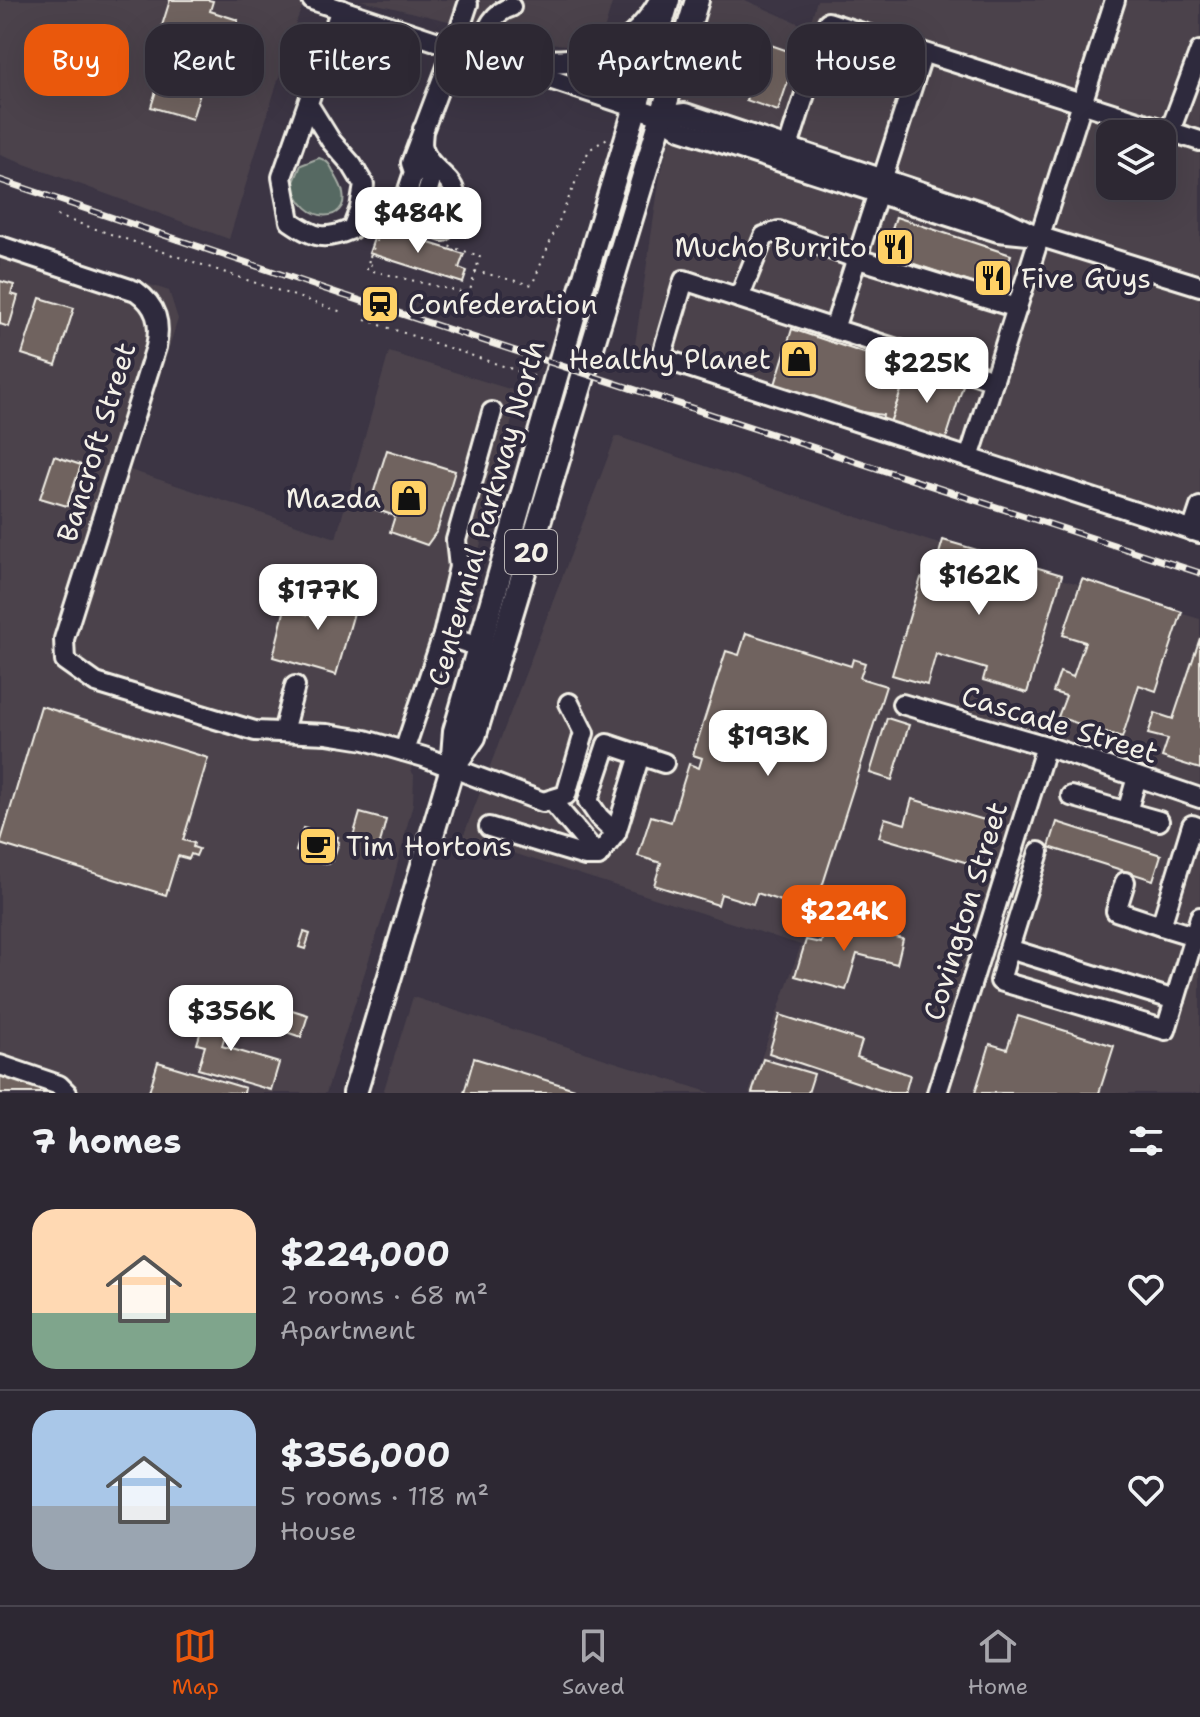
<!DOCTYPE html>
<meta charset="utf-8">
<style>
body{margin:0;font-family:"Shantell Sans",sans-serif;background:#39343f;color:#f1f3f6;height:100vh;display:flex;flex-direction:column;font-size:30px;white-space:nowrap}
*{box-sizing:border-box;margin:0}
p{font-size:26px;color:#a7a6ac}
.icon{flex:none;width:44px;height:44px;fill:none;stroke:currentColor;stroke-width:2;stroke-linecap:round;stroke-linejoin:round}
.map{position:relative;height:1093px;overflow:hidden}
.drawer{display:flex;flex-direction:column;background:#2d2833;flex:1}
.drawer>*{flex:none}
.banner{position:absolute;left:24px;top:24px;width:1152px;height:72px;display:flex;gap:16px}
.fabs{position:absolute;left:1096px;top:120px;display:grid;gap:16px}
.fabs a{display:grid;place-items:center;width:80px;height:80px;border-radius:16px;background:#2d2833;box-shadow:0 8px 32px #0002,0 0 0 2px #48444e;font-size:40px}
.price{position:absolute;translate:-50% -68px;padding:0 18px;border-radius:16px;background:#fff;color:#222;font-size:26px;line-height:52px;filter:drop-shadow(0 2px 4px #0008)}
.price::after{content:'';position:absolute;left:50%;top:48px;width:24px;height:18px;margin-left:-12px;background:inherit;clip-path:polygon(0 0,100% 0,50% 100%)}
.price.on{background:#ea580c;color:#fff}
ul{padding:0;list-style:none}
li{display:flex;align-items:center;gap:24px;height:200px;padding:0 32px}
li+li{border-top:2px solid #48444e}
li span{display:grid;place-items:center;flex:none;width:224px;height:160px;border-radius:24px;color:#555}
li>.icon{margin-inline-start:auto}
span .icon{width:96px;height:96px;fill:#fffc;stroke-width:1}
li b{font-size:34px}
h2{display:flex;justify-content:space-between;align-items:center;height:96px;padding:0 32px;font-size:34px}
.chip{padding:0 28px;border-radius:24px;background:#2d2833;box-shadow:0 8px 32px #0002,0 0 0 2px #48444e;font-size:28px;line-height:72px}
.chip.on{background:#ea580c;color:#fff}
.menu{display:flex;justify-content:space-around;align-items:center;height:112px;border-top:2px solid #48444e;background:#2d2833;font-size:22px;color:#a7a6ac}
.menu a{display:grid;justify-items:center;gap:4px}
.menu .on{color:#ea580c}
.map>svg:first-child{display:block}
.built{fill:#4b434c;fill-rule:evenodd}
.green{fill:#576962;stroke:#a6ada5;stroke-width:2}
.building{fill:#6f635e;stroke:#f4f1e8;stroke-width:2}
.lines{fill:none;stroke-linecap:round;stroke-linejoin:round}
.minor-casing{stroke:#f4f1e8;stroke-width:24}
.major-casing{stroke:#f4f1e8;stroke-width:28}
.path{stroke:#f4f1e8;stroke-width:2;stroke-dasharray:2 6;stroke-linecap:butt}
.minor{stroke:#2f2a3d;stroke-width:18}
.major{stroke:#2f2a3d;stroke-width:22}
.rail-casing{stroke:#f4f1e8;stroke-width:7}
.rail{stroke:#2f2a3d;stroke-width:4;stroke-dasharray:12;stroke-linecap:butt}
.labels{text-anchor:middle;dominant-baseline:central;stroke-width:8;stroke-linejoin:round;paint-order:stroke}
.shield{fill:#2f2a3d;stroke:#b9b5b5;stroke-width:2}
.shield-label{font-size:26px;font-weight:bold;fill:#f4f1e8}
.poi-label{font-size:28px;fill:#f4f1e8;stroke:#2f2a3d;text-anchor:end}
.street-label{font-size:28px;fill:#f4f1e8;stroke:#2f2a3d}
</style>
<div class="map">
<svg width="1200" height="1093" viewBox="0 0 1200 1093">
<rect width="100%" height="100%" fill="#3c3544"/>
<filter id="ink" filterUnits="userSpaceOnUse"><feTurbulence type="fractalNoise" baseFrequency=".0125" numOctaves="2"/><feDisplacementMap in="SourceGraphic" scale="16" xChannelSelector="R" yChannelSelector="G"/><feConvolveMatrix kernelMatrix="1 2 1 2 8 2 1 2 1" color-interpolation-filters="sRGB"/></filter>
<g filter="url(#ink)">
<!-- built -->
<g class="built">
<path d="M0 0H305L296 22 229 239 0 155Z"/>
<path d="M360 0H613L598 50 524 39Z"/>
<path d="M709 0H745L809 28 817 0H1200V541L633 358 660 176ZM1110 134H1162V186H1110Z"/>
<path d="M0 236 169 291 178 319 130 470 336 538 389 352 519 392 468 594 411 771 414 775 413 803 389 897 326 1093H0Z"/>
<path d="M616 436 929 541 1200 619V1093H749L801 945 463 837Z"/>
<path d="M413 997 711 1093H383Z"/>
</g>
<!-- green -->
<path class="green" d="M319 158C329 161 331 166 335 175 338 180 342 187 343 193 349 222 304 227 293 184L301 165Z"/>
<!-- building -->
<g class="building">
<path d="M170 0H208L213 1 210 11 238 20 221 76 198 69 193 87 201 90 192 119 151 107 161 75 148 71Z"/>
<path d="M765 43 797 54 778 111 746 100Z"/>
<path d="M896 217 1011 255 999 292 884 254Z"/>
<path d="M378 227 464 254 459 268 467 271 463 283 369 253Z"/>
<path d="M0 281 14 285 11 294 18 296 9 327 0 324Z"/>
<path d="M40 298 74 308 56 365 22 354Z"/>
<path d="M792 329 909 368 890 423 882 421 883 415 837 408 774 388Z"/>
<path d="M909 368 963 386 945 442 890 423Z"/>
<path d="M387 450 455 471 437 531 427 545 390 532 395 516 369 507Z"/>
<path d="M54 456 81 465 67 506 40 498Z"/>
<path d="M943 540 1062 575 1027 693 983 680 986 669 936 654 927 685 892 675 921 578 931 581Z"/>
<path d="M1082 579 1182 612 1156 691 1139 685 1122 738 1058 717 1066 696 1053 692 1060 672 1073 677 1085 642 1063 635Z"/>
<path d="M328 582 360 592 336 675 273 657 285 608 319 618Z"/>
<path d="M746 633 851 666 853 659 865 663 860 678 886 686 814 912 757 893 753 904 721 894 718 905 654 885 661 863 638 856 651 816 671 822 689 764 699 768 702 758 693 755 726 651 739 655Z"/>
<path d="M1200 638V769L1162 757 1168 739 1148 734 1155 713 1173 719Z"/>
<path d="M41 706 208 758 183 840 194 843 193 847 199 849 196 856 191 854 189 859 178 856 166 895 0 844Z"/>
<path d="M887 718 909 725 892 780 870 773Z"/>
<path d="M912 799 988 821 975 865 879 837 885 818 905 824Z"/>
<path d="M360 813 386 820 379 847 352 840Z"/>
<path d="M1057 822 1161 855 1153 880 1049 847Z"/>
<path d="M303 828 338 837 337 840 339 842 333 860 328 864 310 859 296 851Z"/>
<path d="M827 920 903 939 897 964 857 954 846 990 795 976 806 940 821 943Z"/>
<path d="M304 932 310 934 305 949 299 947Z"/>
<path d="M257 999 308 1015 301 1037 250 1020Z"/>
<path d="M209 1003 232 1010 222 1046 279 1063 271 1090 198 1069 205 1046 197 1044Z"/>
<path d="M780 1015 862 1041 857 1057 910 1075 905 1093H889L769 1053Z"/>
<path d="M1018 1016 1114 1046 1099 1093H975L990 1044 1007 1049Z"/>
<path d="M474 1058 578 1090 577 1093H464Z"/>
<path d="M763 1059 814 1074 808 1093H752Z"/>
<path d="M158 1062 245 1088 244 1093 149 1092Z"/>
<path d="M0 1073 54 1086 52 1093H0Z"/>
</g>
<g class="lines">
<defs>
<g id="minor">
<path d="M312 0 661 116 681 130 998 232 1038 236"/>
<path d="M923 53 834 329 994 380"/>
<path d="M478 54C486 34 489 14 511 7"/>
<path d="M308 104 331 141 352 165 364 185 360 208 352 229C324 241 315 238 290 221L282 177 341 9"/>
<path d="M661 116 685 113 1001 218 1038 236 1200 286"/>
<path d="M423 129C423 135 421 143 423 149 430 174 464 178 453 208 450 216 448 224 443 231L399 217 414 172 411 163 447 67 468 4"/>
<path d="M1170 131 1200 51"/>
<path d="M788 147 828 22 1200 141"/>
<path d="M417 162 431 180 417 225"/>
<path d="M0 246 136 291C157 306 161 323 156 347L64 639 65 661 96 683 255 731 327 734 365 740 424 757 543 802 566 795 584 733 569 703"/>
<path d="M739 298 764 236 779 231 858 259 1017 308"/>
<path d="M834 329 684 280 661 358 1200 533"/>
<path d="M969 458 1115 0"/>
<path d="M1192 531 1200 507"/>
<path d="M443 635 479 647"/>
<path d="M902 704 1046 746 1200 798"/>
<path d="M283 732 295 686"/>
<path d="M404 751 443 635 459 567 456 540 492 412"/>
<path d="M1137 777 1127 812 1159 821"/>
<path d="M1071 796 1127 812"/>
<path d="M551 800 598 856 616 833 599 817 588 801 607 744 664 763"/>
<path d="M489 827 585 856H598"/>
<path d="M616 833 640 755"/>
<path d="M1125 882 1116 911 1161 926"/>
<path d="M1194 936 1161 926 1192 825 1200 828"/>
<path d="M1009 949 1175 1000"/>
<path d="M1006 958 1039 852"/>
<path d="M1005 963 1000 981 1166 1030 1200 917"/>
<path d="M0 1065 59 1085 67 1093"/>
<path d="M937 1093 1046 746"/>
</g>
<g id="major">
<path d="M496 61C568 61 620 73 661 1"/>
<path d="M453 767 474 737 697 0"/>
<path d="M355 1093 452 768 455 731 460 714 575 310 668 0"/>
</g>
</defs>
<!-- minor casing -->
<use href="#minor" class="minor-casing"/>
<!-- major casing -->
<use href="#major" class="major-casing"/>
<!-- path -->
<g class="path">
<path d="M373 41 386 45"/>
<path d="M352 60 363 63"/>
<path d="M57 216 342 312"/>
<path d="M370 257 384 222"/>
<path d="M367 270 369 259 373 271 469 294 480 256 448 246"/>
<path d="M475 271 532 285 589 150 609 137"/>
<path d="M365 320 539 378"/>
</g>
<!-- minor -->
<use href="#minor" class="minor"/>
<!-- major -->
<use href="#major" class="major"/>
<defs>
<path id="rail" d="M0 180 343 295 1200 573"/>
</defs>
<!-- rail casing -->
<use href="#rail" class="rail-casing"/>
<!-- rail -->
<use href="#rail" class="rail"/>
</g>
</g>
<!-- icons -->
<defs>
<symbol id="restaurant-square" viewBox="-11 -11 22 22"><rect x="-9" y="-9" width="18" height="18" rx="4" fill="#ffd166" stroke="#2f2a3d"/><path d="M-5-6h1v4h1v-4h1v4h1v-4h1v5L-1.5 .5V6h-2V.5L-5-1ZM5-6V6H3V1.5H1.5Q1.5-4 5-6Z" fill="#111"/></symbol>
<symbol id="station-square" viewBox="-11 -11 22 22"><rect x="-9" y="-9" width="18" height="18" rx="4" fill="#ffd166" stroke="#2f2a3d"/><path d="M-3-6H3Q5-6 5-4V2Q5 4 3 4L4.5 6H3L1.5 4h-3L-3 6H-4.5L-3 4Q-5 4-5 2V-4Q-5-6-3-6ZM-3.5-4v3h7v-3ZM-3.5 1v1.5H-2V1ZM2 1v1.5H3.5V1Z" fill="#111"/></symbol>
<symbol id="shop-square" viewBox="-11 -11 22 22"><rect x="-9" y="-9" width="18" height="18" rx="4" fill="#ffd166" stroke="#2f2a3d"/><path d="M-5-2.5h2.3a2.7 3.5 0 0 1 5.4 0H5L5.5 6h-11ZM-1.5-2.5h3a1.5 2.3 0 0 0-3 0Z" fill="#111"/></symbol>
<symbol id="cafe-square" viewBox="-11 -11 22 22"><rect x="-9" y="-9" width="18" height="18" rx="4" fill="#ffd166" stroke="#2f2a3d"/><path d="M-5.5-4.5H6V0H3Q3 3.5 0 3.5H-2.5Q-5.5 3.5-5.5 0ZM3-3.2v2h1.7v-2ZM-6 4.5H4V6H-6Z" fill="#111"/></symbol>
</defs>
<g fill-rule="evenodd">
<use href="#restaurant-square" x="873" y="225" width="44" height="44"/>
<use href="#restaurant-square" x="971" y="256" width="44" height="44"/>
<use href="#station-square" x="358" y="282" width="44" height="44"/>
<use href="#shop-square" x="777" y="337" width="44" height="44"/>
<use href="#shop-square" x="387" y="476" width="44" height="44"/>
<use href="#cafe-square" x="296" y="824" width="44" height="44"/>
</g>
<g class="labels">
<!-- shield labels -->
<rect class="shield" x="505" y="530" width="52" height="44" rx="6"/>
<g class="shield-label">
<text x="531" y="552">20</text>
</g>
<!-- poi labels -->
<g class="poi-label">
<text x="867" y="247">Mucho Burrito</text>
<text x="1021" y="278" text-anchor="start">Five Guys</text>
<text x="408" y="304" text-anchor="start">Confederation</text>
<text x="771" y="359">Healthy Planet</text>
<text x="381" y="498">Mazda</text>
<text x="346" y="846" text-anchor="start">Tim Hortons</text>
</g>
<!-- street labels -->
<g class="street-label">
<text transform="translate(96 442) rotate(-73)">Bancroft Street</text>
<text transform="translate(486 513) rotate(-74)">Centennial Parkway North</text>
<text transform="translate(1060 724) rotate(17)">Cascade Street</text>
<text transform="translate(965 911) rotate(-73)">Covington Street</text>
</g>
</g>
</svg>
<div class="fabs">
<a><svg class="icon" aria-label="layers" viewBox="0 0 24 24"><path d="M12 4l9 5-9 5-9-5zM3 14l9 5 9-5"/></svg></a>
</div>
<b class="price" style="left:418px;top:255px">$484K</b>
<b class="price" style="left:927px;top:405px">$225K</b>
<b class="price" style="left:979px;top:617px">$162K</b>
<b class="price" style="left:318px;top:632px">$177K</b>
<b class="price" style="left:768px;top:778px">$193K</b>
<b class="price on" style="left:844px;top:953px">$224K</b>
<b class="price" style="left:231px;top:1053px">$356K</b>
<div class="banner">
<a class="chip on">Buy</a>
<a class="chip">Rent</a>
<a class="chip">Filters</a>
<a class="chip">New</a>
<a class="chip">Apartment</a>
<a class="chip">House</a>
</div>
</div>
<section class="drawer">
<h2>7 homes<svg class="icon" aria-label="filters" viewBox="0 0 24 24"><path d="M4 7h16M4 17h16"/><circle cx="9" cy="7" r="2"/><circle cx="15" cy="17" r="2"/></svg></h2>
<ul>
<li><span style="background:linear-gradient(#ffd9b3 65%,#7fa58c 0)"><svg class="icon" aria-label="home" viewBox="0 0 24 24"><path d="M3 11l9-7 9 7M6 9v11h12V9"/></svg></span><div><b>$224,000</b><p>2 rooms · 68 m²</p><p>Apartment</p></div><svg class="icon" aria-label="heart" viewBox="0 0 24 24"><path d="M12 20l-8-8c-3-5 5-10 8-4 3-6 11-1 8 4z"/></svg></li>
<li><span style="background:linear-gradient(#a9c7e8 60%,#9aa5b1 0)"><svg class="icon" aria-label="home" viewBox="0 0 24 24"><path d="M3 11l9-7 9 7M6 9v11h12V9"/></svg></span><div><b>$356,000</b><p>5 rooms · 118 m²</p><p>House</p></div><svg class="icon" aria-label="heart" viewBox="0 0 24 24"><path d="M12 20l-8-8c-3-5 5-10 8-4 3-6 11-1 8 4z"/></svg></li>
</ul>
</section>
<nav class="menu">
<a class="on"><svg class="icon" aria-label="map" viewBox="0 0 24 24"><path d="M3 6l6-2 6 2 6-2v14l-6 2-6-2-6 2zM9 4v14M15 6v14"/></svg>Map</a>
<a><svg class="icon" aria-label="saved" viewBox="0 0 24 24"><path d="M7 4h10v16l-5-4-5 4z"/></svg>Saved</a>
<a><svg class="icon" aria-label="home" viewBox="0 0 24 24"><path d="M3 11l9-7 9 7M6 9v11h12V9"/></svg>Home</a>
</nav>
